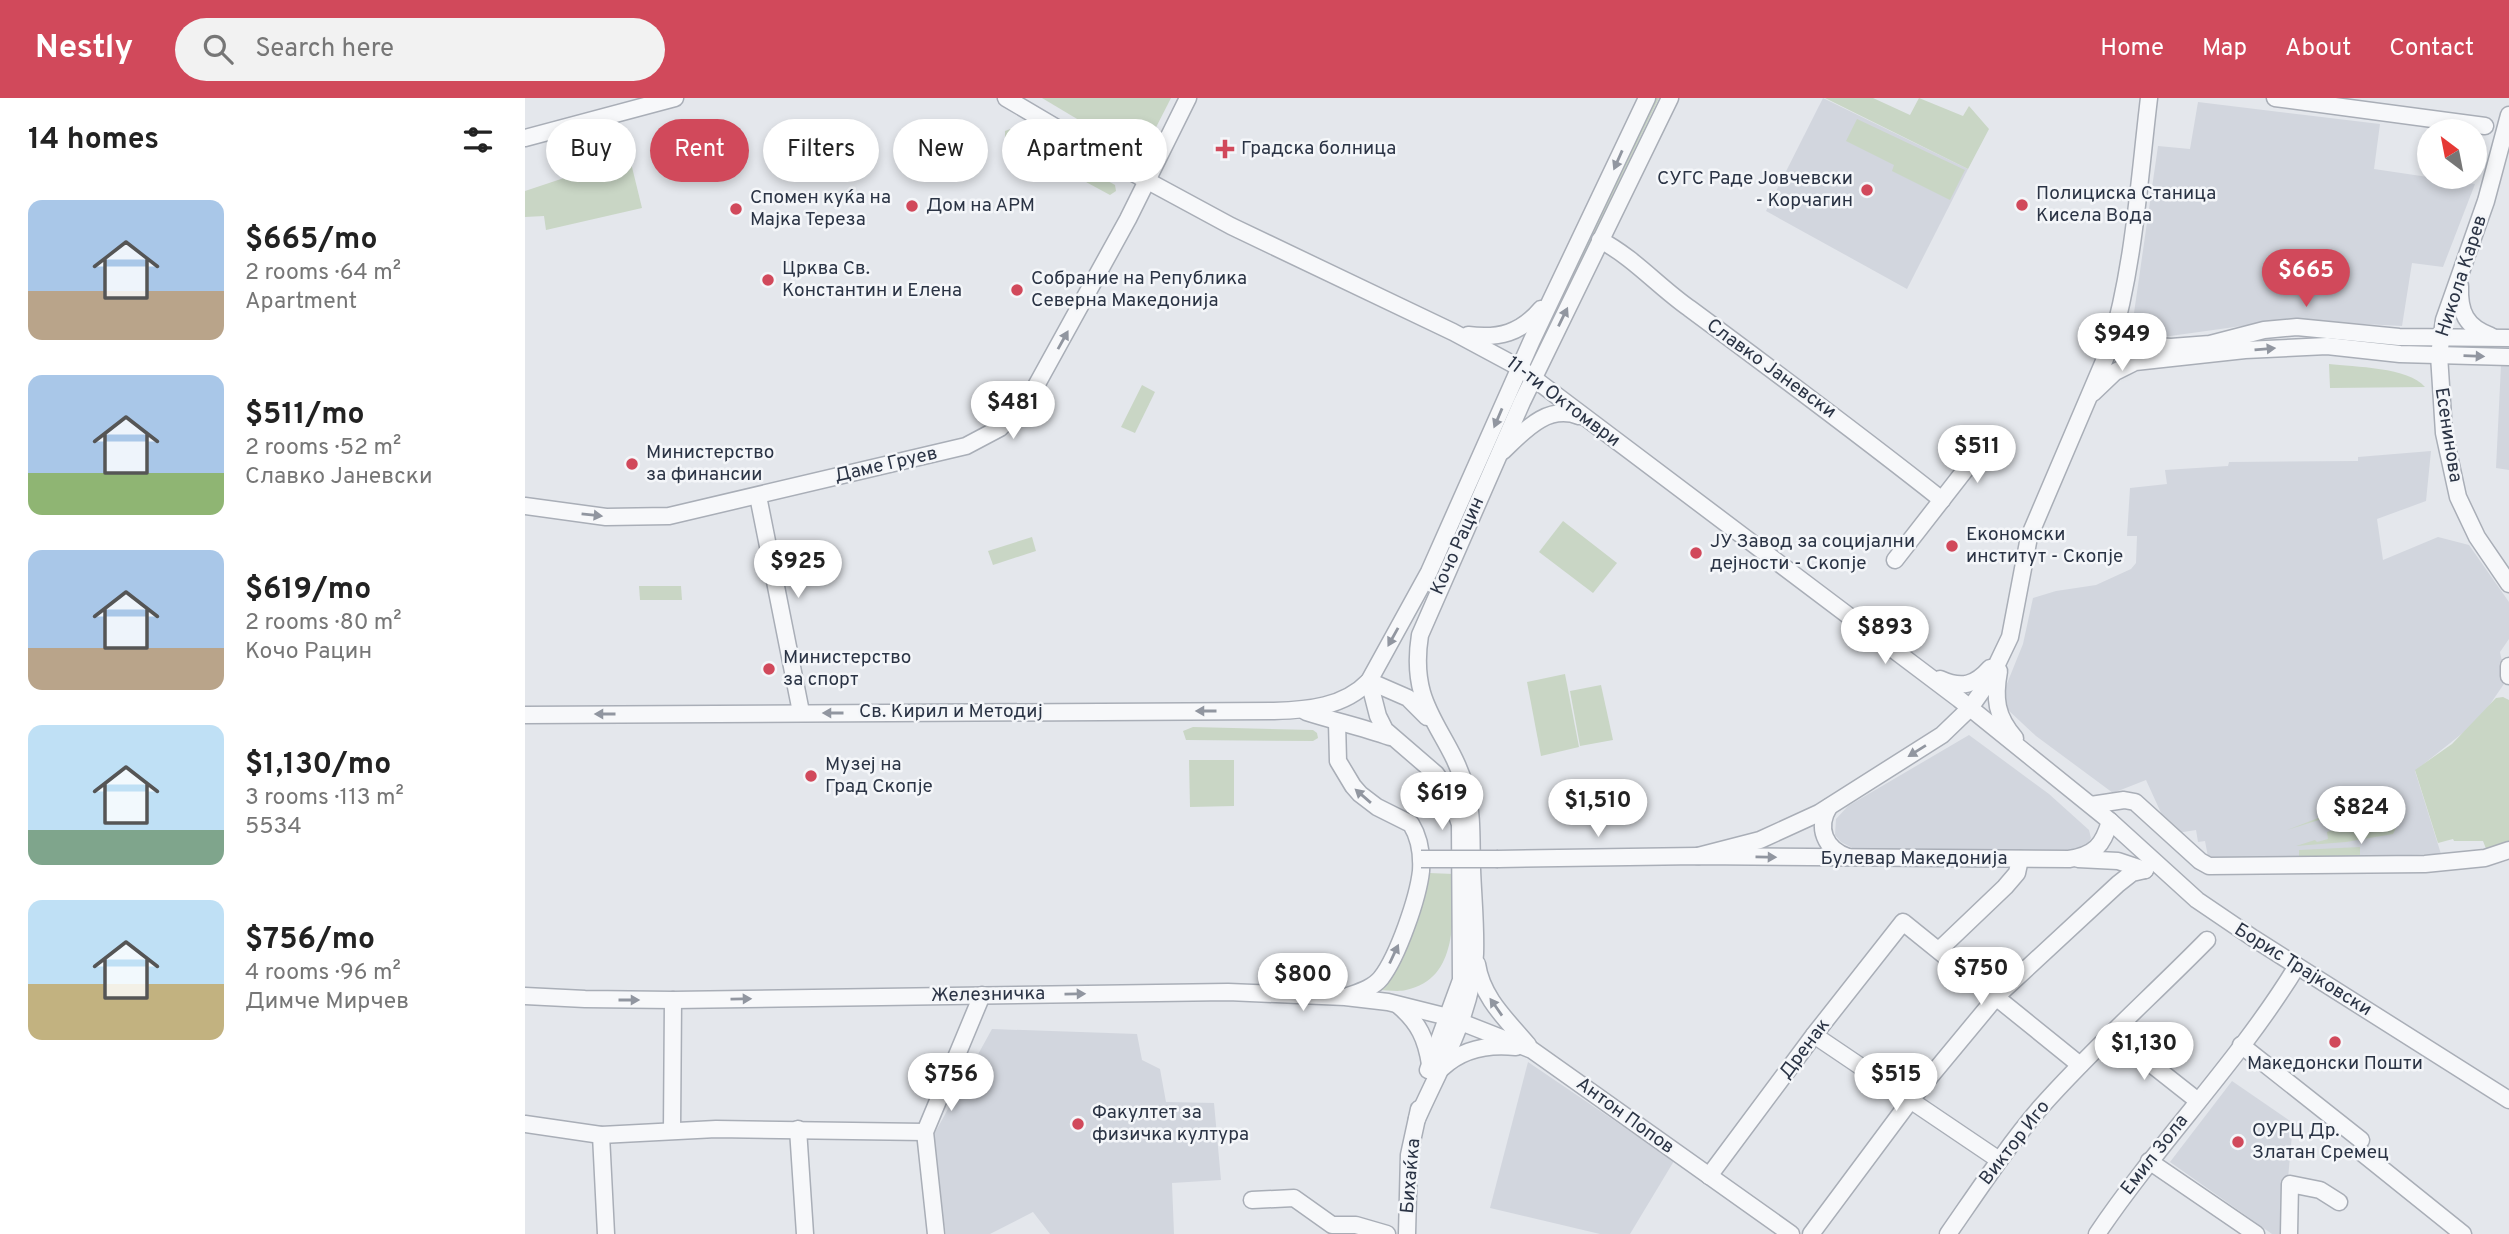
<!DOCTYPE html>
<meta charset="utf-8">
<style>
body{margin:0;font-family:Overpass,sans-serif;background:#f2f2f2;color:#222;height:100vh;display:flex;flex-direction:column;font-size:26px;white-space:nowrap}
*{box-sizing:border-box;margin:0}
p{font-size:23px;color:#767676}
.icon{flex:none;width:38px;height:38px;fill:none;stroke:currentColor;stroke-width:2;stroke-linecap:round;stroke-linejoin:round}
.map{position:relative;flex:1;overflow:hidden}
.details{display:flex;flex-direction:column;background:#fff;width:525px}
.details>*{flex:none}
.hud{position:absolute;left:21px;top:21px;width:665px;height:63px;display:flex;gap:14px}
.needle{width:46px;rotate:328deg}
.fabs{position:absolute;left:1892px;top:21px;display:grid;gap:14px}
.fabs a{display:grid;place-items:center;width:70px;height:70px;border-radius:50%;background:#fff;box-shadow:0 4px 10px #0003;font-size:35px}
.price{position:absolute;translate:-50% -60px;padding:0 16px;border-radius:24px;background:#fff;color:#222;font-size:23px;line-height:46px;filter:drop-shadow(0 2px 4px #0008)}
.price::after{content:'';position:absolute;left:50%;top:42px;width:21px;height:16px;margin-left:-10px;background:inherit;clip-path:polygon(0 0,100% 0,50% 100%)}
.price.on{background:#d1495b;color:#fff}
ul{padding:0;list-style:none}
li{display:flex;align-items:center;gap:21px;height:175px;padding:0 28px}
li span{display:grid;place-items:center;flex:none;width:196px;height:140px;border-radius:14px;color:#555}
li>.icon{margin-inline-start:auto}
span .icon{width:84px;height:84px;fill:#fffc;stroke-width:1}
li b{font-size:30px}
h2{display:flex;justify-content:space-between;align-items:center;height:84px;padding:0 28px;font-size:30px}
.pill{padding:0 24px;border-radius:32px;background:#fff;box-shadow:0 4px 10px #0003;font-size:24px;line-height:63px}
.pill.on{background:#d1495b;color:#fff}
header{display:flex;align-items:center;gap:42px;box-sizing:border-box;height:98px;padding:0 35px;background:#d1495b;color:#fff}
header strong{font-size:33px}
nav{display:flex;gap:38px;margin-inline-start:auto;font-size:24px}
.search{width:490px;height:63px;background:#f2f2f2;display:flex;align-items:center;gap:18px;box-sizing:border-box;padding:0 24px;border-radius:38px;color:#767676;font-size:26px}
main{display:flex;flex:1;min-height:0}
.map>svg:first-child{display:block}
.built{fill:#d2d6de}
.green{fill:#c9d6c5}
.lines{fill:none;stroke-linecap:round;stroke-linejoin:round}
.minor-casing{stroke:#a9aeb7;stroke-width:19}
.minor{stroke:#f7f8fa;stroke-width:16}
.minor-bridge-casing{stroke:#a9aeb7;stroke-width:19;stroke-linecap:butt}
.minor-bridge{stroke:#f7f8fa;stroke-width:16}
.oneway{fill:#9196a0}
.poi-dot{fill:#d1495b;stroke:#f4f6f9;stroke-width:2.5}
.labels{text-anchor:middle;dominant-baseline:central;stroke-width:5;stroke-linejoin:round;paint-order:stroke}
.poi-label{font-size:19px;fill:#2b3445;stroke:#f4f6f9;text-anchor:start}
.street-label{font-size:19px;fill:#2b3445;stroke:#f4f6f9}
</style>
<header>
<strong>Nestly</strong>
<div class="search"><svg class="icon" aria-label="search" viewBox="0 0 24 24"><circle cx="10" cy="10" r="6"/><path d="M15 15l6 6"/></svg>Search here</div>
<nav><a>Home</a><a>Map</a><a>About</a><a>Contact</a></nav>
</header>
<main>
<section class="details">
<h2>14 homes<svg class="icon" aria-label="filters" viewBox="0 0 24 24"><path d="M4 7h16M4 17h16"/><circle cx="9" cy="7" r="2"/><circle cx="15" cy="17" r="2"/></svg></h2>
<ul>
<li><span style="background:linear-gradient(#a9c7e8 65%,#b9a48a 0)"><svg class="icon" aria-label="home" viewBox="0 0 24 24"><path d="M3 11l9-7 9 7M6 9v11h12V9"/></svg></span><div><b>$665/mo</b><p>2 rooms · 64 m²</p><p>Apartment</p></div></li>
<li><span style="background:linear-gradient(#a9c7e8 70%,#8fb573 0)"><svg class="icon" aria-label="home" viewBox="0 0 24 24"><path d="M3 11l9-7 9 7M6 9v11h12V9"/></svg></span><div><b>$511/mo</b><p>2 rooms · 52 m²</p><p>Славко Јаневски</p></div></li>
<li><span style="background:linear-gradient(#a9c7e8 70%,#b9a48a 0)"><svg class="icon" aria-label="home" viewBox="0 0 24 24"><path d="M3 11l9-7 9 7M6 9v11h12V9"/></svg></span><div><b>$619/mo</b><p>2 rooms · 80 m²</p><p>Кочо Рацин</p></div></li>
<li><span style="background:linear-gradient(#bfe0f5 75%,#7fa58c 0)"><svg class="icon" aria-label="home" viewBox="0 0 24 24"><path d="M3 11l9-7 9 7M6 9v11h12V9"/></svg></span><div><b>$1,130/mo</b><p>3 rooms · 113 m²</p><p>5534</p></div></li>
<li><span style="background:linear-gradient(#bfe0f5 60%,#c2b280 0)"><svg class="icon" aria-label="home" viewBox="0 0 24 24"><path d="M3 11l9-7 9 7M6 9v11h12V9"/></svg></span><div><b>$756/mo</b><p>4 rooms · 96 m²</p><p>Димче Мирчев</p></div></li>
</ul>
</section>
<div class="map">
<svg width="1984" height="1136" viewBox="0 0 1984 1136">
<rect width="100%" height="100%" fill="#e4e7ec"/>
<!-- built -->
<g class="built">
<path d="M1298 0 1443 71 1382 191 1241 113Z"/>
<path d="M1673 4 1855 26 1849 71 1950 86 1918 169 1887 165 1877 228 1760 222 1638 239 1625 237 1615 232 1610 223 1609 215 1633 48 1665 51Z"/>
<path d="M1976 267H1984V372L1971 370Z"/>
<path d="M1906 353 1901 403 1852 421 1858 462 1913 439 1944 447 1984 504V541L1975 554 1981 583 1959 615 1944 630 1890 673 1916 756 1684 764 1680 743 1673 744 1671 732 1652 735 1642 728 1621 682 1588 695 1511 638 1481 610V588L1498 546 1508 500 1531 493 1571 487 1606 471 1611 465 1612 438H1602L1605 390 1642 386 1640 372 1703 368 1704 364 1833 363V359Z"/>
<path d="M1444 637 1524 696 1564 732 1566 740 1563 746 1546 754 1333 753 1316 744 1310 737 1311 721 1323 708Z"/>
<path d="M467 931 612 936 617 962 635 971 641 1004 689 1005 696 1082 647 1085 649 1136H525L508 1114 465 1136H421L411 1085 407 1040Z"/>
<path d="M1003 964 1149 1063 1105 1136H1075L965 1110Z"/>
<path d="M1707 983 1768 1025 1758 1136H1747L1645 1064Z"/>
</g>
<!-- green -->
<g class="green">
<path d="M517 0H646L622 47 609 51 599 49Z"/>
<path d="M1128 0H1134L1019 240 1016 239Z"/>
<path d="M1300 0H1348L1385 17 1394 0 1438 18 1444 8 1464 31 1443 71Z"/>
<path d="M1332 21 1440 72 1425 102 1367 73 1369 67 1321 43Z"/>
<path d="M488 30 590 87 591 93 585 97 480 40V33Z"/>
<path d="M106 65 117 110 21 132 19 118 0 119V93L51 76Z"/>
<path d="M1804 266C1829 269 1884 269 1900 289L1805 290Z"/>
<path d="M617 287 630 294 610 335 596 329Z"/>
<path d="M1038 423 1092 465 1068 495 1014 454Z"/>
<path d="M507 439 511 453 468 467 463 453Z"/>
<path d="M114 488H156L157 502H115Z"/>
<path d="M1040 576 1054 649 1016 658 1002 584Z"/>
<path d="M1076 587 1088 642 1055 648 1045 593Z"/>
<path d="M1978 599 1984 602V747L1962 753 1958 743H1929L1928 741 1913 745 1890 672 1927 646 1971 600Z"/>
<path d="M668 629 788 632 792 635 793 640 788 643 661 642 658 633Z"/>
<path d="M709 662V708L665 709 664 662Z"/>
<path d="M1848 699C1867 698 1869 709 1873 726L1868 736 1821 744 1771 748 1790 742 1792 744 1803 741 1802 734 1823 727 1821 719 1799 724 1797 721 1762 732Z"/>
<path d="M1835 749V760H1774V752Z"/>
<path d="M904 775 929 776C927 818 935 881 881 892 873 894 862 892 854 892Z"/>
</g>
<g class="lines">
<defs>
<g id="minor">
<path d="M481 0 608 75 706 128 928 234 995 270 1434 601 1585 723 1672 802 1728 840 1984 1002"/>
<path d="M1750 0 1960 28"/>
<path d="M1984 17 1961 103 1919 222 1914 257 1919 335 1933 399 1952 439 1984 486"/>
<path d="M0 40 150 0"/>
<path d="M588 63C607 58 626 55 640 42"/>
<path d="M1075 142C1108 159 1134 189 1164 210 1249 273 1334 336 1417 402"/>
<path d="M1935 188C1934 214 1941 229 1966 238"/>
<path d="M943 237C974 241 996 235 1016 211"/>
<path d="M1585 249 1600 246 1646 249 1685 246 1739 232 1772 229 1874 239 1984 240"/>
<path d="M1568 295 1590 274 1610 264 1720 252 1802 248 1875 256 1984 259"/>
<path d="M978 353C999 333 1022 306 1054 318"/>
<path d="M233 398 276 614"/>
<path d="M0 408 81 419 144 418 441 348 475 330 506 297 603 121 663 0"/>
<path d="M1370 462 1458 349"/>
<path d="M1984 568V578"/>
<path d="M1474 573C1469 600 1471 619 1490 640"/>
<path d="M1415 581C1437 591 1450 587 1465 570"/>
<path d="M844 583 853 618 860 632 911 676 923 693 935 726 936 882 903 972"/>
<path d="M844 583 883 600 902 619"/>
<path d="M781 614C809 623 837 629 865 639"/>
<path d="M0 617 749 613C783 612 819 609 844 583L904 474 1007 242 1122 0"/>
<path d="M812 624 813 663 828 688 835 696 852 709 886 726C894 739 897 757 896 773 893 800 873 858 856 880 848 890 834 894 823 898"/>
<path d="M1566 707 1599 702 1610 704 1675 763 1684 768 1900 766 1960 760 1984 752"/>
<path d="M1304 709C1291 730 1300 751 1323 759"/>
<path d="M1173 758 1235 742 1294 715 1417 637 1445 610 1464 583 1485 539 1504 439 1585 249C1609 169 1614 83 1624 0"/>
<path d="M973 761 1173 758 1544 761C1569 757 1578 748 1585 723"/>
<path d="M1553 761 1593 763 1620 772"/>
<path d="M1414 852 1480 789 1492 775 1495 761"/>
<path d="M952 866C957 900 982 922 1003 947"/>
<path d="M0 898 60 901 148 902 703 894 820 899 863 904 923 919 1007 952 1266 1136"/>
<path d="M874 908C894 925 901 941 905 966"/>
<path d="M1588 936 1673 1003"/>
<path d="M1289 937 1474 1062"/>
<path d="M1716 947 1836 1042"/>
<path d="M917 970C938 950 964 946 991 949"/>
<path d="M892 1021C915 969 948 914 950 856 951 828 948 799 947 771 946 745 948 717 941 691 923 629 883 612 895 537L997 304 1145 0"/>
<path d="M0 1026 76 1037 191 1031 400 1034"/>
<path d="M273 1031 280 1136"/>
<path d="M147 1032 148 902"/>
<path d="M76 1037 81 1136"/>
<path d="M1836 1054 1938 1136"/>
<path d="M1624 1063 1731 1136"/>
<path d="M1184 1078 1289 937 1378 824 1555 967"/>
<path d="M727 1102 769 1100 807 1127H831L862 1136"/>
<path d="M411 1136 400 1034 457 897"/>
<path d="M882 1136 884 1057 894 1011"/>
<path d="M1286 1136 1385 1003 1472 898 1593 786 1607 775 1620 772"/>
<path d="M1423 1136C1453 1093 1481 1050 1515 1010 1567 951 1627 898 1682 842"/>
<path d="M1572 1136C1634 1044 1715 962 1772 868"/>
<path d="M1764 1136 1765 1086 1795 1092 1814 1104"/>
</g>
</defs>
<!-- minor casing -->
<use href="#minor" class="minor-casing"/>
<!-- minor -->
<use href="#minor" class="minor"/>
<defs>
<path id="minor-bridge" d="M896 761H973"/>
</defs>
<!-- minor-bridge casing -->
<use href="#minor-bridge" class="minor-bridge-casing"/>
<!-- minor-bridge -->
<use href="#minor-bridge" class="minor-bridge"/>
</g>
<!-- one-way arrows -->
<defs><path id="oneway-solid" d="M-6-.8H1V-3.2L6.5 0L1 3.2V.8H-6Z" transform="scale(1.75)"/></defs>
<g class="oneway">
<use href="#oneway-solid" transform="translate(1093 62) rotate(114)"/>
<use href="#oneway-solid" transform="translate(1038 219) rotate(-64)"/>
<use href="#oneway-solid" transform="translate(538 242) rotate(-61)"/>
<use href="#oneway-solid" transform="translate(1740 251) rotate(-5)"/>
<use href="#oneway-solid" transform="translate(1949 258) rotate(2)"/>
<use href="#oneway-solid" transform="translate(973 320) rotate(113)"/>
<use href="#oneway-solid" transform="translate(67 417) rotate(6)"/>
<use href="#oneway-solid" transform="translate(868 539) rotate(119)"/>
<use href="#oneway-solid" transform="translate(681 613) rotate(180)"/>
<use href="#oneway-solid" transform="translate(308 615) rotate(-180)"/>
<use href="#oneway-solid" transform="translate(80 616) rotate(180)"/>
<use href="#oneway-solid" transform="translate(1392 653) rotate(148)"/>
<use href="#oneway-solid" transform="translate(838 698) rotate(-139)"/>
<use href="#oneway-solid" transform="translate(1241 759) rotate(1)"/>
<use href="#oneway-solid" transform="translate(869 856) rotate(-65)"/>
<use href="#oneway-solid" transform="translate(550 896) rotate(-1)"/>
<use href="#oneway-solid" transform="translate(216 901) rotate(-1)"/>
<use href="#oneway-solid" transform="translate(104 902)"/>
<use href="#oneway-solid" transform="translate(971 909) rotate(-125)"/>
</g>
<!-- markers -->
<g class="poi-dot">
<path d="M696.5 40.5h7v7h7v7h-7v7h-7v-7h-7v-7h7z"/>
<circle cx="1342" cy="92" r="7"/>
<circle cx="1497" cy="107" r="7"/>
<circle cx="387" cy="108" r="7"/>
<circle cx="211" cy="111" r="7"/>
<circle cx="243" cy="182" r="7"/>
<circle cx="492" cy="192" r="7"/>
<circle cx="107" cy="366" r="7"/>
<circle cx="1427" cy="448" r="7"/>
<circle cx="1171" cy="455" r="7"/>
<circle cx="244" cy="571" r="7"/>
<circle cx="286" cy="678" r="7"/>
<circle cx="1810" cy="944" r="7"/>
<circle cx="553" cy="1026" r="7"/>
<circle cx="1713" cy="1044" r="7"/>
</g>
<g class="labels">
<!-- poi labels -->
<g class="poi-label">
<text x="716" y="51">Градска болница</text>
<text x="1328" y="81" text-anchor="end">СУГС Раде Јовчевски<tspan x="1328" dy="22">- Корчагин</tspan></text>
<text x="1511" y="96">Полициска Станица<tspan x="1511" dy="22">Кисела Вода</tspan></text>
<text x="225" y="100">Спомен куќа на<tspan x="225" dy="22">Мајка Тереза</tspan></text>
<text x="401" y="108">Дом на АРМ</text>
<text x="257" y="171">Црква Св.<tspan x="257" dy="22">Константин и Елена</tspan></text>
<text x="506" y="181">Собрание на Република<tspan x="506" dy="22">Северна Македонија</tspan></text>
<text x="121" y="355">Министерство<tspan x="121" dy="22">за финансии</tspan></text>
<text x="1441" y="437">Економски<tspan x="1441" dy="22">институт - Скопје</tspan></text>
<text x="1185" y="444">ЈУ Завод за социјални<tspan x="1185" dy="22">дејности - Скопје</tspan></text>
<text x="258" y="560">Министерство<tspan x="258" dy="22">за спорт</tspan></text>
<text x="300" y="667">Музеј на<tspan x="300" dy="22">Град Скопје</tspan></text>
<text x="1810" y="966" text-anchor="middle">Македонски Пошти</text>
<text x="567" y="1015">Факултет за<tspan x="567" dy="22">физичка култура</tspan></text>
<text x="1727" y="1033">ОУРЦ Др.<tspan x="1727" dy="22">Златан Сремец</tspan></text>
</g>
<!-- street labels -->
<g class="street-label">
<text transform="translate(1937 178) rotate(-72)">Никола Карев</text>
<text transform="translate(1246 271) rotate(36)">Славко Јаневски</text>
<text transform="translate(1038 304) rotate(37)">11-ти Октомври</text>
<text transform="translate(1923 337) rotate(81)">Есенинова</text>
<text transform="translate(361 367) rotate(-13)">Даме Груев</text>
<text transform="translate(933 448) rotate(-66)">Кочо Рацин</text>
<text x="426" y="614">Св. Кирил и Методиј</text>
<text x="1389" y="761">Булевар Македонија</text>
<text transform="translate(1778 872) rotate(32)">Борис Трајковски</text>
<text transform="translate(463 897) rotate(-1)">Железничка</text>
<text transform="translate(1280 951) rotate(-53)">Дренак</text>
<text transform="translate(1100 1018) rotate(36)">Антон Попов</text>
<text transform="translate(1490 1045) rotate(-52)">Виктор Иго</text>
<text transform="translate(1630 1057) rotate(-52)">Емил Зола</text>
<text transform="translate(886 1078) rotate(-85)">Бихаќка</text>
</g>
</g>
</svg>
<div class="fabs">
<a><svg class="needle" viewBox="-14 -14 28 28"><path d="M0-13l5 13h-10z" fill="#e53935"/><path d="M0 13l5-13h-10z" fill="#767676"/></svg></a>
</div>
<b class="price on" style="left:1781px;top:211px">$665</b>
<b class="price" style="left:1597px;top:275px">$949</b>
<b class="price" style="left:488px;top:343px">$481</b>
<b class="price" style="left:1452px;top:387px">$511</b>
<b class="price" style="left:273px;top:502px">$925</b>
<b class="price" style="left:1360px;top:568px">$893</b>
<b class="price" style="left:917px;top:734px">$619</b>
<b class="price" style="left:1073px;top:741px">$1,510</b>
<b class="price" style="left:1836px;top:748px">$824</b>
<b class="price" style="left:1456px;top:909px">$750</b>
<b class="price" style="left:778px;top:915px">$800</b>
<b class="price" style="left:1619px;top:984px">$1,130</b>
<b class="price" style="left:426px;top:1015px">$756</b>
<b class="price" style="left:1371px;top:1015px">$515</b>
<div class="hud">
<a class="pill">Buy</a>
<a class="pill on">Rent</a>
<a class="pill">Filters</a>
<a class="pill">New</a>
<a class="pill">Apartment</a>
</div>
</div>
</main>
